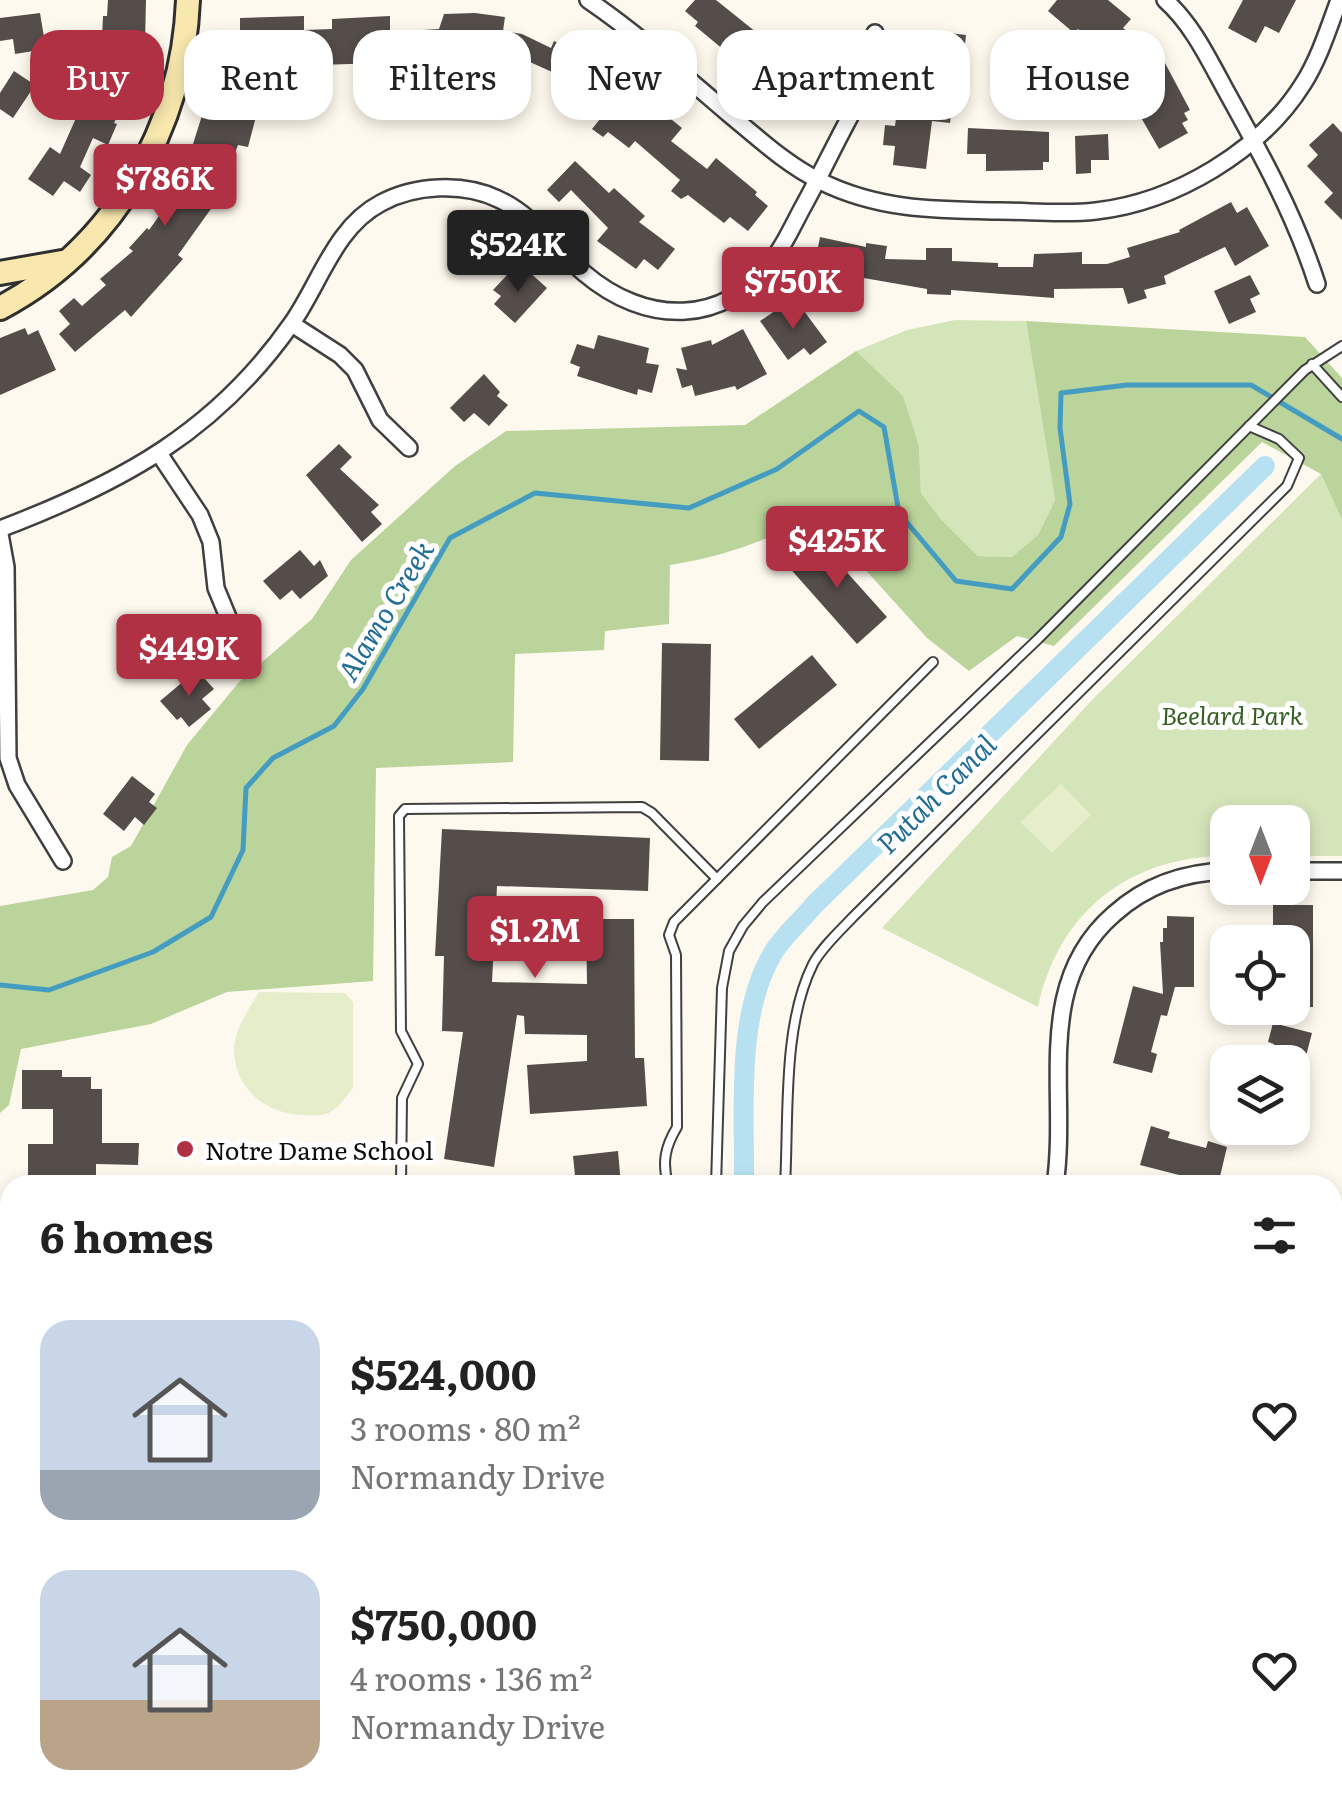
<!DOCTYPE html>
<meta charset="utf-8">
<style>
body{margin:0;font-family:Literata,serif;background:#f6f6f6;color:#222;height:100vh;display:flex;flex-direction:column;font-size:38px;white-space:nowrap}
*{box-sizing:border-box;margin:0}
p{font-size:32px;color:#767676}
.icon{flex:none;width:55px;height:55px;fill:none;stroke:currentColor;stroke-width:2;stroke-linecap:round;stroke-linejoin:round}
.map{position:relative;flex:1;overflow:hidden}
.side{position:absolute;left:0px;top:1175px;width:1342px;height:642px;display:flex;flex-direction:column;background:#fff;border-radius:30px 30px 0 0;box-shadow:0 5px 15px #0003}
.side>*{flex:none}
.top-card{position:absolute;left:30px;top:30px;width:1282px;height:90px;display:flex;gap:20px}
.needle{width:65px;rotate:180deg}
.buttons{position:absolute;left:1210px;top:805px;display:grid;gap:20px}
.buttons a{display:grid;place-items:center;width:100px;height:100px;border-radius:20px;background:#fff;box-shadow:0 5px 15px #0003;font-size:50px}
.price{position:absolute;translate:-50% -85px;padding:0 22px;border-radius:10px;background:#b13144;color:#fff;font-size:32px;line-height:65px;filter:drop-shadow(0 2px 5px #0008)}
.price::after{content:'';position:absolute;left:50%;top:60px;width:30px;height:22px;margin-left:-15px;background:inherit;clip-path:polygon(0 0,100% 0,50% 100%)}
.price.selected{background:#222;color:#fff}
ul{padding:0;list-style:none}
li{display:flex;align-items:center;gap:30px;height:250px;padding:0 40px}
li span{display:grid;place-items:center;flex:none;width:280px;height:200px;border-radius:30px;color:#555}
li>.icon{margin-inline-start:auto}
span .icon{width:120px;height:120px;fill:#fffc;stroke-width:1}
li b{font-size:42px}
h2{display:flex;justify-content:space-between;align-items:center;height:120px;padding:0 40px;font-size:42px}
.tag{padding:0 35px;border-radius:30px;background:#fff;box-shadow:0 5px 15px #0003;font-size:35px;line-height:90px}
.tag.selected{background:#b13144;color:#fff}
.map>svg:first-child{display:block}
.green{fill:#d5e5ba}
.forest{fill:#bbd49b}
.cemetery{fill:#d7dec1}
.pitch{fill:#e5edcb}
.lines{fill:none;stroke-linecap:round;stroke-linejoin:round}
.stream{stroke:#449cc1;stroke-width:5}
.canal{stroke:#b7e1f1;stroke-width:20}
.building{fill:#544d4a}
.lane-casing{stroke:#404040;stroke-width:12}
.street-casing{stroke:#404040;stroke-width:20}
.secondary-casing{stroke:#2f2f2f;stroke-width:28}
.lane{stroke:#fff;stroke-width:8}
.street{stroke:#fff;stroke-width:15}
.secondary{stroke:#f8e8ae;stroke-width:22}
.poi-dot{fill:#b13144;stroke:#fff;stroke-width:4}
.labels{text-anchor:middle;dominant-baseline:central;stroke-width:10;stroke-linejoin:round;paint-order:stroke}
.park-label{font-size:25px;font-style:italic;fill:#355f23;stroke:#fff}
.poi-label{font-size:25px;fill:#0d0d0d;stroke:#fff;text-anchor:start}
.water-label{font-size:28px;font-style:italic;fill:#216d94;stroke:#fff}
</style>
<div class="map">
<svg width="1342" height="1817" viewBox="0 0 1342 1817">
<rect width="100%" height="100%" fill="#fef9ee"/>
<!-- green -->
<g class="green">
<path d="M955 320 1026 321 1055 500 1038 535 1013 557 978 556 940 518 921 493 919 446 856 351 907 330Z"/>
<path d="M1321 474 1342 520V856H1293L1292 822H1228L1227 856C1130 856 1059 911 1038 1007L882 928 1091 701Z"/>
</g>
<!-- forest -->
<path class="forest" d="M1026 321 1305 337 1342 378V520L1321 474 1262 442 1054 646 1017 636 969 671 927 638 816 515C766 541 726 556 670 565L669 624 605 631 604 650 515 654 513 762 376 768 373 981 227 992 151 1024 21 1049 9 1105 0 1113V906L93 890 108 877 112 857 131 846 187 745 239 682 312 619 351 560 455 466 506 431 745 425 856 351 903 396 919 446 921 493 940 518 978 556 1012 557 1038 535 1055 500Z"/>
<!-- cemetery -->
<path class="cemetery" d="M1332 1529H1342V1817H1152V1808H1332Z"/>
<!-- pitch -->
<g class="pitch">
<path d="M1061 784 1091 815 1052 853 1020 822Z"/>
<path d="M259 992 345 993 353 1002V1088C347 1095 340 1106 332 1111 324 1117 310 1115 301 1115 265 1113 235 1089 234 1050 234 1030 249 1009 259 992Z"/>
</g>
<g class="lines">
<!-- stream -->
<path class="stream" d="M0 985 49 990 153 952 211 917 243 850 246 788 273 758 334 726 363 689 450 538 535 493 689 508 777 469 859 411 884 427 899 513 956 581 1012 589 1061 537 1070 504 1060 428 1061 393 1127 385H1251L1342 439"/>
<!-- canal -->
<g class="canal">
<path d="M744 1185C745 1113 735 1016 773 953 783 936 801 921 814 905L1265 466"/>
<path d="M767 1808 769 1817"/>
</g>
</g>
<!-- building -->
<g class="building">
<path d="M108 0H146L145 42 127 41 125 76 117 92 127 97 114 123 117 124 108 145 93 138 80 167 91 175 80 192 64 181 53 196 28 179 50 147 60 154 84 100 82 99 101 61 103 16H107Z"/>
<path d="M695 0H716L787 57 790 52 826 76 808 102 791 91 782 104 763 91 772 78 747 58 736 72 718 57 724 50 695 26 698 22 685 11Z"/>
<path d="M1057 0H1108L1131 19 1123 28 1134 37 1126 47 1144 76 1165 63 1190 110 1184 113 1188 120 1182 123 1188 133 1159 149 1139 114 1147 109 1116 60 1078 29 1074 33 1048 11Z"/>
<path d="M1243 0H1296L1279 33 1265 26 1256 43 1228 28Z"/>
<path d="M40 13 46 49 15 54 13 39 0 41V18Z"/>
<path d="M475 13 505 17 503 31 522 34 551 48 554 41 584 56 588 50 606 63 599 72 612 80 606 88 633 109 642 98 666 115 682 128 671 141 707 169 716 158 757 192 755 195 768 206 748 231 730 217 724 223 688 195 681 199 671 191 680 180 635 141 629 148 608 132 603 137 592 129 608 109 561 76 512 54 509 72 489 69 490 63 471 60 472 52 408 55V62L320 65V58L264 61V68H224L223 34H240V18L304 16V30L332 29V19L390 16V32L439 29 444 14Z"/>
<path d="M940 32 966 35 962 74 957 73 950 123 932 121 926 169 893 165 895 146 883 145 885 125 895 126 899 95 911 96V90L916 91 918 78H921L925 47 938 48Z"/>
<path d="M14 71 35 85 13 118 0 109V93Z"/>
<path d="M226 101 258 109 248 147 238 145 213 206 178 255 183 259 131 317 125 310 75 352 59 334 70 324 59 311 74 298 82 306 106 285 100 279 133 251 129 248 147 228 149 230 174 195 185 203 201 165 188 160 204 109 219 113Z"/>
<path d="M1333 123 1342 133V220L1324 202 1333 193 1307 166 1318 155 1309 145Z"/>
<path d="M968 128 1049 132V162H1043V170L986 171V154H967Z"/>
<path d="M1108 134 1109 160H1091V173L1076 174 1075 136Z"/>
<path d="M575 161 609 193 614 188 645 216 639 222 675 249 658 270 644 259 636 269 597 241 608 228 571 190 559 202 547 190Z"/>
<path d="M1231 202 1237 213 1247 207 1269 246 1235 266 1225 247 1164 276 1166 284 1144 290 1147 298 1128 304 1123 288 1054 289V298L951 290V295L927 294V289L835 273 834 277 813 273 820 237 866 247V243L887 246 885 259 926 260V248H952V261L998 263V267H1033L1034 254 1063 253 1082 252V264H1107L1130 257 1127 248 1180 232 1179 230Z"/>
<path d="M527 270 547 288 515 323 494 304 501 296 493 290 507 275 516 282Z"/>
<path d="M1250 275 1260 294 1250 299 1256 312 1229 324 1214 291Z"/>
<path d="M782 306 790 316 801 307 827 342 810 355 804 348 788 360 760 321Z"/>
<path d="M25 328 28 335 38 330 56 370 0 395V338Z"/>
<path d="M743 329 767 374 737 390 735 386 695 396 692 385 682 388 676 368 687 370 681 348 711 340 712 345Z"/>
<path d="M598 335 649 348 646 363 659 365 652 393 638 389 637 395 577 376 580 367 570 363 577 344 594 349Z"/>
<path d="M484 374 500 392 497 396 508 405 489 426 474 413 464 422 450 408Z"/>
<path d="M339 444 352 457 340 469 379 505 371 512 382 524 362 542 306 475Z"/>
<path d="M817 539 887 617 857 644 787 565Z"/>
<path d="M300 550 314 566 320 560 328 576 300 599 292 590 280 600 263 581Z"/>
<path d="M662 643 711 644 709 761 660 760Z"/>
<path d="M812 655 837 685 759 749 734 719Z"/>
<path d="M197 670 214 689 202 699 211 709 189 727 181 717 177 720 160 701Z"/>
<path d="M132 776 155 794 149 802 157 808 144 825 135 817 124 831 103 814Z"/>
<path d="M442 829 650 838 648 891 497 886 492 982 587 984 586 919H634L635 1058H644L647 1106 530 1114 527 1065 587 1061V1035L525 1034 524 1016 517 1015 494 1167 444 1159 463 1032 442 1031 444 956H435Z"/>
<path d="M1273 905H1313V1007H1292V942H1279V925H1273Z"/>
<path d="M1167 916 1194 917V987H1175L1167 1016 1161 1015 1151 1052 1157 1054 1152 1073 1113 1063 1133 986 1163 994 1160 942H1163V928H1167Z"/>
<path d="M1273 1023 1312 1033 1297 1090 1292 1089V1062H1270L1274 1044 1268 1042Z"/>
<path d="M22 1070H62V1077H91V1089H102V1143H139L138 1165 96 1164V1185H28V1144H53V1109H22Z"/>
<path d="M1151 1126 1170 1132 1168 1138 1206 1148 1208 1141 1227 1147 1218 1185 1140 1165Z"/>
<path d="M618 1151 621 1185H576L573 1156Z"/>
</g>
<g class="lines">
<defs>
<g id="lane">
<path d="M1312 364 1342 397"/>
<path d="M401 1185 402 1098 418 1064 401 1031 399 816 405 809 642 807 652 813 717 879"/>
<path d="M668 1185C662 1162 665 1147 677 1127L676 955 669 935 674 922 933 662"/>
<path d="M716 1185 722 988 729 951 743 926 763 902 1038 639 1305 370 1342 346"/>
<path d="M785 1185C789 1117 782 1026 813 964 822 947 840 931 853 917L1287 486 1299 458 1279 439 1249 426"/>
<path d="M733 1808 735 1817"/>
<path d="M801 1808 802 1817"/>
<path d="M1203 1808V1817"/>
<path d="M1263 1817V1808"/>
</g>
<g id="street">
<path d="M588 0C638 34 683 75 729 114 758 138 787 165 820 181 878 210 935 210 998 211 1030 211 1064 215 1096 211 1175 202 1261 151 1303 84 1319 59 1329 27 1339 0"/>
<path d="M1165 0C1192 24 1208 58 1225 89 1260 152 1295 215 1317 284"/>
<path d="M292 324 340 355 355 370 380 420 409 448"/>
<path d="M160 455 200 515 211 542 216 588 235 634"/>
<path d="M0 529C121 483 216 432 292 323 320 283 335 227 381 203 414 185 463 182 498 199 533 215 555 248 584 273 645 325 724 328 774 258 786 242 794 223 804 205 821 174 836 142 853 111 860 99 871 84 873 71 875 59 874 45 875 33"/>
<path d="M0 534 6 567 8 758 17 785 63 861"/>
<path d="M1292 871H1342"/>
<path d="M1055 1185C1069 1092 1032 985 1114 914 1146 885 1185 872 1228 871"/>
<path d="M1332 1398H1342"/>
<path d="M0 1718 10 1717"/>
<path d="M379 1808V1817"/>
<path d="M599 1808 600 1817"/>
<path d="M933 1808 935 1817"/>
</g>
<g id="secondary">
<path d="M0 273 62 262"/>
<path d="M0 308C114 248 183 127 188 0"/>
<path d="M0 1491H10"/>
<path d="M1332 1503H1342"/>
</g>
</defs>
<!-- lane casing -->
<use href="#lane" class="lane-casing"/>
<!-- street casing -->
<use href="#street" class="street-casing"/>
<!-- secondary casing -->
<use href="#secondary" class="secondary-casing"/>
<!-- lane -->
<use href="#lane" class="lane"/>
<!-- street -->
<use href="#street" class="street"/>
<!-- secondary -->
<use href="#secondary" class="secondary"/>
</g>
<!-- markers -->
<circle class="poi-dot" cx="185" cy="1149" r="10"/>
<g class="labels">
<!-- park labels -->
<g class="park-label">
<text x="1232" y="714">Beelard Park</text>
</g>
<!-- poi labels -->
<g class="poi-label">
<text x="205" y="1149">Notre Dame School</text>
</g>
<!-- water labels -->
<g class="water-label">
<text transform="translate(384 610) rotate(-59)">Alamo Creek</text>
<text transform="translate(935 793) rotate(-45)">Putah Canal</text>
</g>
</g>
</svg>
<div class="buttons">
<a><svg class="needle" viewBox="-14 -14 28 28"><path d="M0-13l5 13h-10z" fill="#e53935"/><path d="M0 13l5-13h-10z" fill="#767676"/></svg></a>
<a><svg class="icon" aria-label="locate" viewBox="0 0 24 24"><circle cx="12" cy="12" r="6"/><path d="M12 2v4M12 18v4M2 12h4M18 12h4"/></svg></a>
<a><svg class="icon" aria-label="layers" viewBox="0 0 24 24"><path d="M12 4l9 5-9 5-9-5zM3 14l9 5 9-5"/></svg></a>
</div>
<b class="price" style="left:165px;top:229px">$786K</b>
<b class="price selected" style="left:518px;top:295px">$524K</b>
<b class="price" style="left:793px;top:332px">$750K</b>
<b class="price" style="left:837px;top:591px">$425K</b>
<b class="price" style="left:189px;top:699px">$449K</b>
<b class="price" style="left:535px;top:981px">$1.2M</b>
<div class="top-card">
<a class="tag selected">Buy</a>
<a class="tag">Rent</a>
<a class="tag">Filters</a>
<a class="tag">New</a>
<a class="tag">Apartment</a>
<a class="tag">House</a>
</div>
<section class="side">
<h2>6 homes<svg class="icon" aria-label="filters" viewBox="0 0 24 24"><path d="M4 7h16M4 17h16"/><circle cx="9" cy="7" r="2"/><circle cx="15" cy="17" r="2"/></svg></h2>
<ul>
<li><span style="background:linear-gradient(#c9d6e8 75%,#9aa5b1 0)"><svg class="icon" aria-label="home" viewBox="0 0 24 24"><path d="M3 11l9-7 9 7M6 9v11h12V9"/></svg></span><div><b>$524,000</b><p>3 rooms · 80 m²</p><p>Normandy Drive</p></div><svg class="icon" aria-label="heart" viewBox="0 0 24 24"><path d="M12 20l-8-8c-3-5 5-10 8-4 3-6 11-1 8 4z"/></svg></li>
<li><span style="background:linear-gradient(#c9d6e8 65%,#b9a48a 0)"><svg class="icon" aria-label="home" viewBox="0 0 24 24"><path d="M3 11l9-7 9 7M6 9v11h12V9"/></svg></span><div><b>$750,000</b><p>4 rooms · 136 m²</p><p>Normandy Drive</p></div><svg class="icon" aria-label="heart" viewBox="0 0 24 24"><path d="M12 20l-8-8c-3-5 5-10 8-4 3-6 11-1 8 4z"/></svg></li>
</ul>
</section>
</div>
